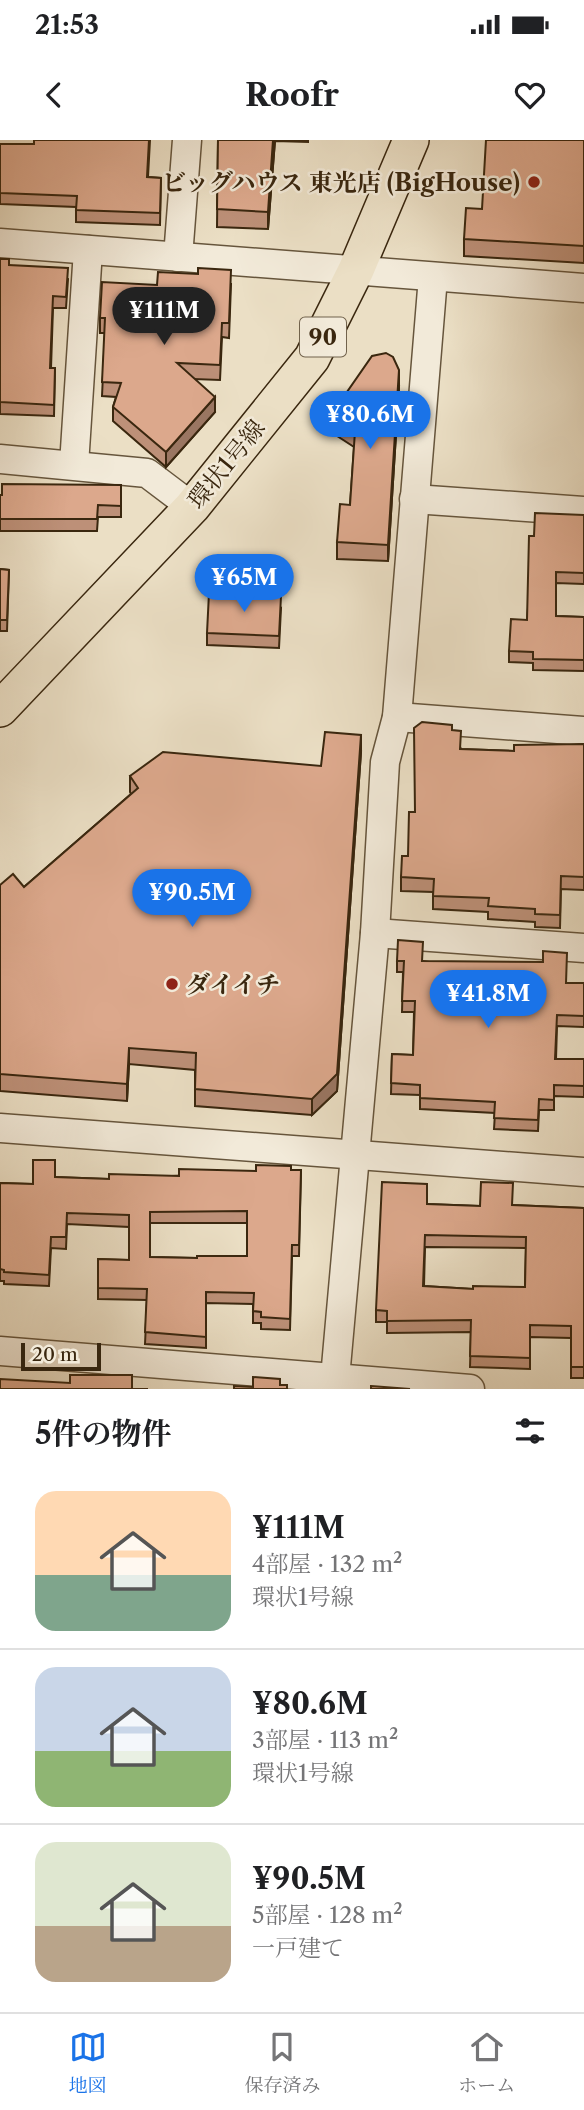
<!DOCTYPE html>
<html lang="ja">
<meta charset="utf-8">
<style>
body{margin:0;font-family:"Libre Caslon Text","Noto Serif JP",serif;background:#f2f2f2;color:#202124;height:100vh;display:flex;flex-direction:column;font-size:26px;white-space:nowrap}
*{box-sizing:border-box;margin:0}
p{font-size:23px;color:#757577}
.icon{flex:none;width:38px;height:38px;fill:none;stroke:currentColor;stroke-width:2;stroke-linecap:round;stroke-linejoin:round}
.map{position:relative;height:1249px;overflow:hidden}
.details{display:flex;flex-direction:column;background:#fff;flex:1}
.details>*{flex:none}
.scale{position:absolute;left:21px;bottom:18px;width:80px;box-sizing:border-box;padding-left:7px;border:4px solid #3a270f;border-top:0;font-size:19px;line-height:24px;white-space:nowrap;color:#3a270f;-webkit-text-stroke:5px #f2ead9;paint-order:stroke}
.price{position:absolute;translate:-50% -60px;padding:0 16px;border-radius:24px;background:#1a73e8;color:#fff;font-size:23px;line-height:46px;filter:drop-shadow(0 2px 4px #0008)}
.price::after{content:'';position:absolute;left:50%;top:42px;width:21px;height:16px;margin-left:-10px;background:inherit;clip-path:polygon(0 0,100% 0,50% 100%)}
.price.current{background:#222;color:#fff}
ul{padding:0;list-style:none}
li{display:flex;align-items:center;gap:21px;height:175px;padding:0 35px}
li+li{border-top:2px solid #e0e0e0}
li span{display:grid;place-items:center;flex:none;width:196px;height:140px;border-radius:21px;color:#555}
li>.icon{margin-inline-start:auto}
span .icon{width:84px;height:84px;fill:#fffc;stroke-width:1}
li b{font-size:30px}
h2{display:flex;justify-content:space-between;align-items:center;height:84px;padding:0 35px;font-size:30px}
.status{display:flex;justify-content:space-between;align-items:center;height:49px;padding:0 35px;background:#fff;direction:ltr}
.status svg{height:19px;fill:currentColor}
header{display:flex;justify-content:space-between;align-items:center;height:91px;padding:0 35px;background:#fff;font-size:32px;font-weight:800}
.tabs{display:flex;justify-content:space-around;align-items:center;height:98px;border-top:2px solid #e0e0e0;background:#fff;font-size:19px;color:#757577}
.tabs a{display:grid;justify-items:center;gap:4px}
.tabs .current{color:#1a73e8}
.map>svg:first-child{display:block}
.lines{fill:none;stroke-linecap:round;stroke-linejoin:round}
.minor-casing{stroke:#66553c;stroke-width:31}
.major-casing{stroke:#3a270f;stroke-width:38}
.minor{stroke:#f2ead9;stroke-width:28}
.major{stroke:#ebdfc5;stroke-width:35}
.wall{fill:#bd9078;stroke:#3a270f;stroke-width:2;fill-rule:evenodd}
.shaded-wall{fill:#9a7662;stroke:#3a270f;stroke-width:2}
.building{fill:#dca88c;stroke:#3a270f;stroke-width:2;fill-rule:evenodd}
.poi-dot{fill:#8f2418;stroke:#f2ead9;stroke-width:2.5}
.labels{text-anchor:middle;dominant-baseline:central;stroke-width:5;stroke-linejoin:round;paint-order:stroke}
.shield{fill:#f2ead9;stroke:#71624c;stroke-width:2}
.shield-label{font-size:23px;font-weight:bold;fill:#3a270f}
.poi-label{font-size:24px;font-weight:bold;fill:#3a270f;stroke:#f2ead9;text-anchor:end}
.street-label{font-size:24px;fill:#3a270f;stroke:#f2ead9}
</style>
<div class="status"><b>21:53</b><svg viewBox="0 0 49 12"><path d="M0 12V9h3v3zM5 12V6h3v6zM10 12V3h3v9zM15 12V0h3v12zM26 1h20v11H26zM47 4h2v5h-2z"/></svg></div>
<header><svg class="icon" aria-label="back" viewBox="0 0 24 24"><path d="M15 5l-7 7 7 7"/></svg>Roofr<svg class="icon" aria-label="heart" viewBox="0 0 24 24"><path d="M12 20l-8-8c-3-5 5-10 8-4 3-6 11-1 8 4z"/></svg></header>
<div class="map">
<svg width="584" height="1249" viewBox="0 0 584 1249">
<rect width="100%" height="100%" fill="#ebdfc5"/>
<filter id="stains"><feTurbulence type="fractalNoise" baseFrequency=".00286" numOctaves="4"/><feColorMatrix values="0 0 0 0 .2 0 0 0 0 .09 0 0 0 0 .02 0 0 0 .5 -.17"/></filter>
<radialGradient id="worn" r=".72"><stop offset=".6" stop-color="#630" stop-opacity="0"/><stop offset="1" stop-color="#630" stop-opacity=".3"/></radialGradient>
<g class="lines">
<defs>
<g id="minor">
<path d="M0 103 584 148"/>
<path d="M178 117 187 0"/>
<path d="M0 319 147 333 192 367"/>
<path d="M74 325 88 110"/>
<path d="M414 359 584 371"/>
<path d="M397 577 584 591"/>
<path d="M375 793 584 808"/>
<path d="M0 988 584 1032"/>
<path d="M0 1211 470 1249"/>
<path d="M334 1249 375 793 385 622 397 577 433 137"/>
</g>
<path id="major" d="M0 569 192 367 312 218 356 130 411 0"/>
</defs>
<!-- minor casing -->
<use href="#minor" class="minor-casing"/>
<!-- major casing -->
<use href="#major" class="major-casing"/>
<!-- minor -->
<use href="#minor" class="minor"/>
<!-- major -->
<use href="#major" class="major"/>
</g>
<!-- wall -->
<g class="wall">
<path d="M34 0H150L148 37 161 38 160 85 76 82V67L0 64V4H34Z"/>
<path d="M218 0H308V2L275 1 268 89 217 87Z"/>
<path d="M584 0V123L464 116V99L482 69Z"/>
<path d="M0 119 9 125 68 139 66 168H53L51 228H55L54 276 0 274Z"/>
<path d="M231 144 229 198 222 197 220 240 194 239 215 272 166 327 113 281V267L116 257 102 256 105 193H100V178L157 145Z"/>
<path d="M399 247 388 421 337 419V402L350 365 354 307 331 292V275Z"/>
<path d="M121 345V377H98L97 391H0V355Z"/>
<path d="M584 375V444L556 443V476L584 477V531L533 530V523L509 522V511L527 480 534 396Z"/>
<path d="M0 429 9 430 7 491H0Z"/>
<path d="M281 468 279 508 207 505V493Z"/>
<path d="M452 590 461 609 514 611 584 604V750L561 749 560 788 535 787V782L488 779V772L433 769V752L401 751V737Z"/>
<path d="M361 612 337 951 312 975 195 966V930L129 924 127 961 0 951V745L24 747 131 654 130 652V636L321 626Z"/>
<path d="M397 821H423L567 843H584V887L557 886 556 919H584V957L554 956V970H539L538 991 494 989 495 973 420 969V955L391 954 392 914 413 915 414 872H402L403 832H397Z"/>
<path d="M301 1030 299 1116H292L290 1190 261 1189V1183H253V1164L206 1163V1208L145 1204 147 1160 98 1159V1119L129 1120V1087L67 1084 66 1109 51 1108 49 1146 4 1144V1141H0V1043L33 1044 55 1037 109 1039ZM150 1083H247V1116L197 1118 150 1117Z"/>
<path d="M427 1064 480 1066 512 1065 584 1068V1238H571V1198L530 1197V1229L470 1227 471 1192 387 1193V1182H376V1170ZM425 1107 526 1108 525 1147 473 1149 424 1146Z"/>
</g>
<!-- shaded-wall -->
<g class="shaded-wall">
<path d="M273 0H275L268 89V72Z"/>
<path d="M399 230V247L388 421V405Z"/>
<path d="M215 257V272L166 327V312Z"/>
<path d="M361 595V612L337 951 312 975V959Z"/>
<path d="M129 908V924L127 961V944Z"/>
</g>
<!-- building -->
<g class="building">
<path d="M34 0H149L147 37 161 38 160 73 76 70 77 56 0 53V4H34Z"/>
<path d="M218 0H273L268 72 217 69Z"/>
<path d="M486 0H584V106L464 99 466 68 482 69Z"/>
<path d="M0 119H9V125L68 128 66 157 53 156 50 228H55L54 265 0 262Z"/>
<path d="M198 128 231 130 229 183H222L220 225 177 223 215 257 166 312 113 267 121 243 102 242 105 178H100L102 142 157 145 158 132 198 134Z"/>
<path d="M386 213 393 217 399 230 388 405 337 402 340 364 350 365 355 291 331 275 372 216Z"/>
<path d="M2 344 121 345V366L98 365 97 379H0V355H2Z"/>
<path d="M535 373 584 375V433L556 432V476L584 477V520L533 519V512L509 511 511 479 527 480 529 396H534Z"/>
<path d="M0 429 9 430 7 480H0Z"/>
<path d="M209 453 281 456 279 496 207 493Z"/>
<path d="M422 582 452 585V590L461 591 460 609 514 611V605L584 604V737L561 736 560 775 535 774V769L488 766 489 758 433 756 434 739 401 737 402 716H408L409 672H415L414 588Z"/>
<path d="M325 592 361 595 337 934 312 959 195 949 196 913 129 908 127 944 0 934V745L13 734 24 747 138 648 130 636 163 612 321 626Z"/>
<path d="M398 800 423 802 422 821 543 822V811L567 813 566 843H584V876L557 875 555 919H584V946L554 945V960L539 959 538 980 494 978 495 962 420 958V945L391 943 392 914 413 915 415 861H402L404 821H397Z"/>
<path d="M33 1020H55V1037L109 1039V1034L179 1036V1029L256 1031V1025L291 1026V1030H301L299 1105H292L290 1179 261 1177V1172L253 1171 254 1153 206 1152V1197L145 1192 147 1149 98 1148V1119L129 1120V1075L67 1073 66 1097H51L49 1135 4 1132V1130L0 1129V1043L33 1044ZM247 1071V1116H197V1118L150 1117V1072Z"/>
<path d="M382 1042 427 1044V1064L480 1066 481 1042 513 1043 512 1065 584 1068V1227H571V1186L530 1185V1218L470 1216 471 1180 387 1181V1171L376 1170ZM425 1095 526 1097 525 1147 473 1146V1149L423 1146Z"/>
<path d="M70 1235H132V1249H148H0V1239L70 1243Z"/>
<path d="M253 1237 280 1239V1245H287V1249H234V1246L253 1247Z"/>
<path d="M371 1246 410 1249H371Z"/>
</g>
<!-- markers -->
<g class="poi-dot">
<circle cx="534" cy="42" r="7"/>
<circle cx="172" cy="844" r="7"/>
</g>
<g class="labels">
<!-- shield labels -->
<rect class="shield" x="300" y="177.5" width="46" height="39" rx="5"/>
<g class="shield-label">
<text x="323" y="197">90</text>
</g>
<!-- poi labels -->
<g class="poi-label">
<text x="520" y="42">ビッグハウス 東光店 (BigHouse)</text>
<text x="186" y="844" text-anchor="start">ダイイチ</text>
</g>
<!-- street labels -->
<g class="street-label">
<text transform="translate(226 324) rotate(-51)">環状1号線</text>
</g>
</g>
<rect width="100%" height="100%" filter="url(#stains)"/>
<rect width="100%" height="100%" fill="url(#worn)"/>
</svg>
<div class="scale">20 m</div>
<b class="price current" style="left:164px;top:207px">¥111M</b>
<b class="price" style="left:370px;top:311px">¥80.6M</b>
<b class="price" style="left:244px;top:474px">¥65M</b>
<b class="price" style="left:192px;top:789px">¥90.5M</b>
<b class="price" style="left:488px;top:890px">¥41.8M</b>
</div>
<section class="details">
<h2>5件の物件<svg class="icon" aria-label="filters" viewBox="0 0 24 24"><path d="M4 7h16M4 17h16"/><circle cx="9" cy="7" r="2"/><circle cx="15" cy="17" r="2"/></svg></h2>
<ul>
<li><span style="background:linear-gradient(#ffd9b3 60%,#7fa58c 0)"><svg class="icon" aria-label="home" viewBox="0 0 24 24"><path d="M3 11l9-7 9 7M6 9v11h12V9"/></svg></span><div><b>¥111M</b><p>4部屋 · 132 m²</p><p>環状1号線</p></div></li>
<li><span style="background:linear-gradient(#c9d6e8 60%,#8fb573 0)"><svg class="icon" aria-label="home" viewBox="0 0 24 24"><path d="M3 11l9-7 9 7M6 9v11h12V9"/></svg></span><div><b>¥80.6M</b><p>3部屋 · 113 m²</p><p>環状1号線</p></div></li>
<li><span style="background:linear-gradient(#dfe7d0 60%,#b9a48a 0)"><svg class="icon" aria-label="home" viewBox="0 0 24 24"><path d="M3 11l9-7 9 7M6 9v11h12V9"/></svg></span><div><b>¥90.5M</b><p>5部屋 · 128 m²</p><p>一戸建て</p></div></li>
</ul>
</section>
<nav class="tabs">
<a class="current"><svg class="icon" aria-label="map" viewBox="0 0 24 24"><path d="M3 6l6-2 6 2 6-2v14l-6 2-6-2-6 2zM9 4v14M15 6v14"/></svg>地図</a>
<a><svg class="icon" aria-label="saved" viewBox="0 0 24 24"><path d="M7 4h10v16l-5-4-5 4z"/></svg>保存済み</a>
<a><svg class="icon" aria-label="home" viewBox="0 0 24 24"><path d="M3 11l9-7 9 7M6 9v11h12V9"/></svg>ホーム</a>
</nav>
